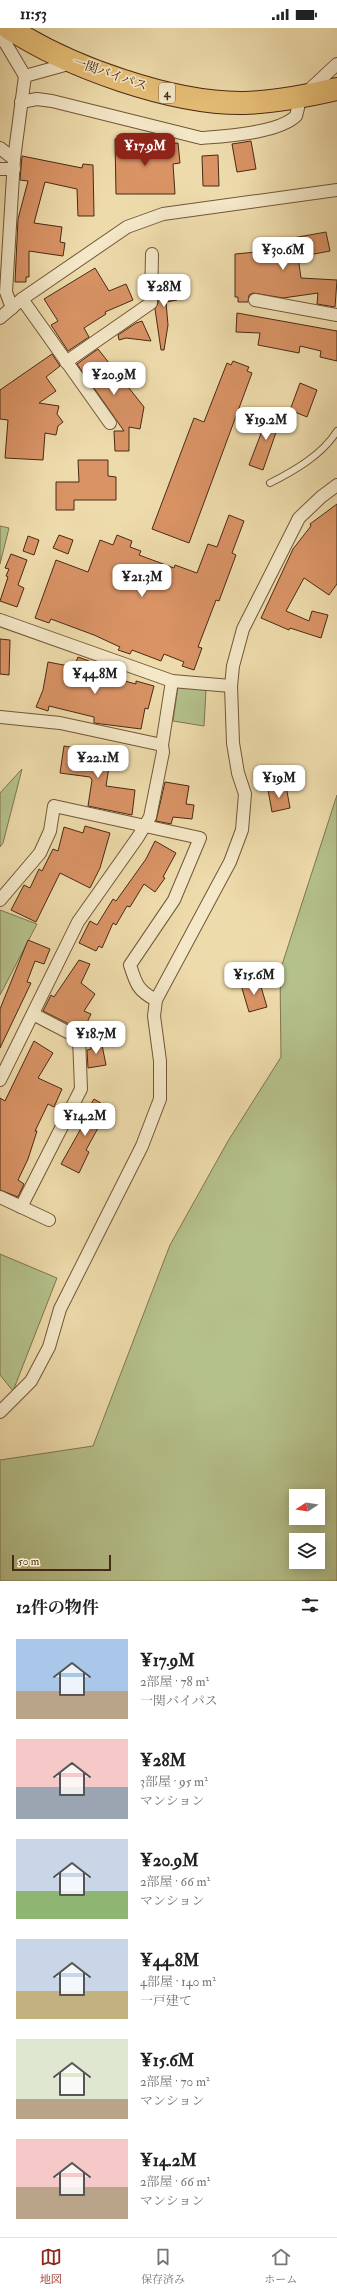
<!DOCTYPE html>
<html lang="ja">
<meta charset="utf-8">
<style>
body{margin:0;font-family:"IM FELL Double Pica","Noto Serif JP",serif;background:#f2f2f2;color:#222;height:100vh;display:flex;flex-direction:column;font-size:15px;white-space:nowrap}
*{box-sizing:border-box;margin:0}
p{font-size:13px;color:#767676}
.icon{flex:none;width:22px;height:22px;fill:none;stroke:currentColor;stroke-width:2;stroke-linecap:round;stroke-linejoin:round}
.map{position:relative;height:1553px;overflow:hidden}
.drawer{display:flex;flex-direction:column;background:#fff;flex:1}
.drawer>*{flex:none}
.needle{width:26px;rotate:258deg}
.fabs{position:absolute;left:289px;top:1461px;display:grid;gap:8px}
.fabs a{display:grid;place-items:center;width:36px;height:36px;border-radius:0px;background:#fff;box-shadow:0 2px 10px #0003;font-size:20px}
.scale{position:absolute;left:12px;bottom:10px;width:99px;box-sizing:border-box;padding-left:4px;border:2px solid #482a14;border-top:0;font-size:11px;line-height:14px;white-space:nowrap;color:#482a14;-webkit-text-stroke:3px #f4e8c8;paint-order:stroke}
.price{position:absolute;translate:-50% -34px;padding:0 9px;border-radius:8px;background:#fff;color:#222;font-size:13px;line-height:26px;filter:drop-shadow(0 1px 2px #0008)}
.price::after{content:'';position:absolute;left:50%;top:24px;width:12px;height:9px;margin-left:-6px;background:inherit;clip-path:polygon(0 0,100% 0,50% 100%)}
.price.current{background:#8f2418;color:#fff}
ul{padding:0;list-style:none}
li{display:flex;align-items:center;gap:12px;height:100px;padding:0 16px}
li span{display:grid;place-items:center;flex:none;width:112px;height:80px;border-radius:0px;color:#555}
li>.icon{margin-inline-start:auto}
span .icon{width:48px;height:48px;fill:#fffc;stroke-width:1}
li b{font-size:17px}
h2{display:flex;justify-content:space-between;align-items:center;height:48px;padding:0 16px;font-size:17px}
.status{display:flex;justify-content:space-between;align-items:center;height:28px;padding:0 20px;background:#fff;direction:ltr}
.status svg{height:11px;fill:currentColor}
.menu{display:flex;justify-content:space-around;align-items:center;height:56px;border-top:1px solid #e0e0e0;background:#fff;font-size:11px;color:#767676}
.menu a{display:grid;justify-items:center;gap:2px}
.menu .current{color:#8f2418}
.map>svg:first-child{display:block}
.green{fill:#b5c18b;stroke:#7e7650;fill-rule:evenodd}
.building{fill:#d99365;stroke:#482a14}
.lines{fill:none;stroke-linecap:round;stroke-linejoin:round}
.lane-casing{stroke:#72563a;stroke-width:8}
.street-casing{stroke:#72563a;stroke-width:14}
.highway-casing{stroke:#482a14;stroke-width:24}
.lane{stroke:#f4e8c8;stroke-width:6}
.street{stroke:#f4e8c8;stroke-width:12}
.highway{stroke:#e7be76;stroke-width:22}
.labels{text-anchor:middle;dominant-baseline:central;stroke-width:3.5;stroke-linejoin:round;paint-order:stroke}
.shield{fill:#f4e8c8;stroke:#7c634a;stroke-width:1}
.shield-label{font-size:12px;font-weight:bold;fill:#482a14}
.street-label{font-size:13px;fill:#482a14;stroke:#f4e8c8}
</style>
<div class="status"><b>11:53</b><svg viewBox="0 0 49 12"><path d="M0 12V9h3v3zM5 12V6h3v6zM10 12V3h3v9zM15 12V0h3v12zM26 1h20v11H26zM47 4h2v5h-2z"/></svg></div>
<div class="map">
<svg width="337" height="1553" viewBox="0 0 337 1553">
<rect width="100%" height="100%" fill="#eedbab"/>
<filter id="stains"><feTurbulence type="fractalNoise" baseFrequency=".005" numOctaves="4"/><feColorMatrix values="0 0 0 0 .2 0 0 0 0 .09 0 0 0 0 .02 0 0 0 .5 -.17"/></filter>
<radialGradient id="worn" r=".72"><stop offset=".6" stop-color="#630" stop-opacity="0"/><stop offset="1" stop-color="#630" stop-opacity=".3"/></radialGradient>
<!-- green -->
<g class="green">
<path d="M0 498 9 500 0 536Z"/>
<path d="M178 659 206 662 204 698 173 693Z"/>
<path d="M22 741 3 815 0 819V765Z"/>
<path d="M337 767V1553H0V1432L93 1418 170 1217 228 1113 281 1029 280 943ZM296 1468H318V1490H296ZM296 1512H318V1534H296Z"/>
<path d="M0 882 37 896 0 967Z"/>
<path d="M0 1226 57 1250 13 1363 0 1347Z"/>
</g>
<!-- building -->
<g class="building">
<path d="M143 110V119L178 115 180 135 173 136 175 166H116L115 111Z"/>
<path d="M251 113 256 141 237 144 232 116Z"/>
<path d="M218 127 219 158H203L202 128Z"/>
<path d="M22 128 82 140 83 136 93 137 94 188H78L77 161 45 154 34 195 62 199 60 214 65 215 63 228 29 223V249H26V254H15L18 191 28 153 20 152Z"/>
<path d="M326 204 330 223 298 229 301 250 337 252 335 279 317 276 318 265 283 270 253 265 249 267 248 274H238V269H235V226L267 223 265 215Z"/>
<path d="M95 240 109 263 126 256 133 272 105 284 106 286 84 300 89 309 68 323 51 297 58 293 44 271Z"/>
<path d="M167 247 169 259 175 258 177 272 166 274 168 297 164 322H161L155 281 158 275 159 248Z"/>
<path d="M237 285 337 303V333L320 329 321 323 300 318 299 325 258 317 260 305 236 304Z"/>
<path d="M142 293 151 313 126 310 119 312 118 307 136 295Z"/>
<path d="M98 321 144 379 140 401 129 399V423H115L114 403H124L77 336Z"/>
<path d="M52 326 60 338 46 349 56 363 39 375 59 378 57 386 63 394 58 398 56 407 45 405 43 432 5 430 8 392 0 391V362Z"/>
<path d="M233 333 249 339 247 343 252 345 189 515 152 501 194 390 204 394 227 335 231 337Z"/>
<path d="M300 355 317 362 307 389 290 382Z"/>
<path d="M270 382 282 387 263 442 249 437Z"/>
<path d="M78 432H108V448L116 449V472H74V482H56V454H79Z"/>
<path d="M337 476V556L329 567 304 550 286 583 309 593 312 583 328 587 321 610 290 600 289 602 261 590 293 521 311 498 310 496Z"/>
<path d="M229 487 244 493 232 525 236 527 219 573 216 572 198 619 202 620 194 642 182 638 184 634 164 626 161 633 132 622 130 626 118 622 120 619 94 607 51 591 49 595 35 590 56 532 88 544 100 512 113 517 117 507 132 513 130 519 141 523 139 527 174 540 175 537 197 545 208 516 217 519Z"/>
<path d="M59 507 73 512 68 526 53 520Z"/>
<path d="M28 508 39 512 34 527 23 523Z"/>
<path d="M11 526 27 532 18 557 24 560 17 579 0 573 8 549 6 548 9 541 5 540Z"/>
<path d="M0 611 10 612 9 647 0 646Z"/>
<path d="M78 629 89 633 86 643 136 656V653L154 658 148 681 145 680 141 701 94 695V689L49 678 48 683 36 679 43 662 48 634 74 639Z"/>
<path d="M64 718 111 726 106 758 135 762 132 787 88 778 92 752 90 749 60 745Z"/>
<path d="M165 754 189 758 186 776 194 777 192 791 173 789 171 796 156 793Z"/>
<path d="M286 758 290 780 272 784 268 762Z"/>
<path d="M85 798 110 805 100 840 90 860 60 845 36 894 11 882 24 857 30 860 39 841 42 843 53 821 58 823 64 799 83 805Z"/>
<path d="M155 813 176 825 163 849 165 850 155 864 144 856 130 879 127 878 116 897 113 895 102 920 99 918 96 923 79 915 90 893 97 897 113 871 116 873 146 831Z"/>
<path d="M28 912 50 921 44 936 35 933 27 954 31 955 0 1020V981Z"/>
<path d="M79 932 90 936 81 955 95 966 84 983 91 986 83 1003 43 983 51 967 54 969Z"/>
<path d="M259 952 267 979 249 984 241 957Z"/>
<path d="M101 1012 106 1037 88 1040 87 1022 91 1021 90 1014Z"/>
<path d="M34 1013 53 1025 38 1050 62 1061 54 1079 48 1076 35 1103H37L28 1131 18 1152 24 1156 18 1169 0 1162V1070L5 1073Z"/>
<path d="M94 1071 109 1080 86 1122 89 1124 79 1145 61 1136 88 1088 85 1086Z"/>
</g>
<g class="lines">
<defs>
<path id="lane" d="M270 455C294 443 322 427 337 403"/>
<g id="street">
<path d="M0 6 25 48"/>
<path d="M306 65 337 36"/>
<path d="M21 74 37 71 52 73 201 110C226 108 278 105 296 88L298 80 296 70"/>
<path d="M0 120 14 131"/>
<path d="M0 141H14"/>
<path d="M22 271 110 395"/>
<path d="M255 272 337 287"/>
<path d="M12 280 6 264 14 131 25 48 72 35"/>
<path d="M0 290 22 271 127 199 163 186 337 162"/>
<path d="M66 334 151 275 152 226"/>
<path d="M0 592 172 653 231 658"/>
<path d="M0 689 60 695 162 717"/>
<path d="M0 872 40 825 50 803 54 778 200 810 174 872 130 937C136 956 138 963 156 972"/>
<path d="M0 1052 78 894 138 809 150 789 163 724 162 717 172 653"/>
<path d="M0 1169 49 1192"/>
<path d="M21 1179 81 1061 79 1010 33 986"/>
<path d="M0 1384 31 1353 49 1319 60 1281 142 1118 160 1071V1033L154 988 156 972 230 834 242 802 245 766 238 745 233 715 231 658 233 638 243 601 299 490 321 469 337 457"/>
</g>
<path id="highway" d="M9 0C69 39 172 76 244 75 275 74 307 68 337 61"/>
</defs>
<!-- lane casing -->
<use href="#lane" class="lane-casing"/>
<!-- street casing -->
<use href="#street" class="street-casing"/>
<!-- highway casing -->
<use href="#highway" class="highway-casing"/>
<!-- lane -->
<use href="#lane" class="lane"/>
<!-- street -->
<use href="#street" class="street"/>
<!-- highway -->
<use href="#highway" class="highway"/>
</g>
<g class="labels">
<!-- shield labels -->
<rect class="shield" x="159" y="55" width="16" height="20" rx="3"/>
<g class="shield-label">
<text x="167" y="65">4</text>
</g>
<!-- street labels -->
<g class="street-label">
<text transform="translate(110 46) rotate(19)">一関バイパス</text>
</g>
</g>
<rect width="100%" height="100%" filter="url(#stains)"/>
<rect width="100%" height="100%" fill="url(#worn)"/>
</svg>
<div class="fabs">
<a><svg class="needle" viewBox="-14 -14 28 28"><path d="M0-13l5 13h-10z" fill="#e53935"/><path d="M0 13l5-13h-10z" fill="#767676"/></svg></a>
<a><svg class="icon" aria-label="layers" viewBox="0 0 24 24"><path d="M12 4l9 5-9 5-9-5zM3 14l9 5 9-5"/></svg></a>
</div>
<div class="scale">50 m</div>
<b class="price current" style="left:145px;top:139px">¥17.9M</b>
<b class="price" style="left:283px;top:243px">¥30.6M</b>
<b class="price" style="left:164px;top:280px">¥28M</b>
<b class="price" style="left:114px;top:368px">¥20.9M</b>
<b class="price" style="left:266px;top:413px">¥19.2M</b>
<b class="price" style="left:142px;top:570px">¥21.3M</b>
<b class="price" style="left:95px;top:667px">¥44.8M</b>
<b class="price" style="left:98px;top:751px">¥22.1M</b>
<b class="price" style="left:279px;top:771px">¥19M</b>
<b class="price" style="left:254px;top:968px">¥15.6M</b>
<b class="price" style="left:96px;top:1027px">¥18.7M</b>
<b class="price" style="left:85px;top:1109px">¥14.2M</b>
</div>
<section class="drawer">
<h2>12件の物件<svg class="icon" aria-label="filters" viewBox="0 0 24 24"><path d="M4 7h16M4 17h16"/><circle cx="9" cy="7" r="2"/><circle cx="15" cy="17" r="2"/></svg></h2>
<ul>
<li><span style="background:linear-gradient(#a9c7e8 65%,#b9a48a 0)"><svg class="icon" aria-label="home" viewBox="0 0 24 24"><path d="M3 11l9-7 9 7M6 9v11h12V9"/></svg></span><div><b>¥17.9M</b><p>2部屋 · 78 m²</p><p>一関バイパス</p></div></li>
<li><span style="background:linear-gradient(#f6c9c9 60%,#9aa5b1 0)"><svg class="icon" aria-label="home" viewBox="0 0 24 24"><path d="M3 11l9-7 9 7M6 9v11h12V9"/></svg></span><div><b>¥28M</b><p>3部屋 · 95 m²</p><p>マンション</p></div></li>
<li><span style="background:linear-gradient(#c9d6e8 65%,#8fb573 0)"><svg class="icon" aria-label="home" viewBox="0 0 24 24"><path d="M3 11l9-7 9 7M6 9v11h12V9"/></svg></span><div><b>¥20.9M</b><p>2部屋 · 66 m²</p><p>マンション</p></div></li>
<li><span style="background:linear-gradient(#c9d6e8 65%,#c2b280 0)"><svg class="icon" aria-label="home" viewBox="0 0 24 24"><path d="M3 11l9-7 9 7M6 9v11h12V9"/></svg></span><div><b>¥44.8M</b><p>4部屋 · 140 m²</p><p>一戸建て</p></div></li>
<li><span style="background:linear-gradient(#dfe7d0 75%,#b9a48a 0)"><svg class="icon" aria-label="home" viewBox="0 0 24 24"><path d="M3 11l9-7 9 7M6 9v11h12V9"/></svg></span><div><b>¥15.6M</b><p>2部屋 · 70 m²</p><p>マンション</p></div></li>
<li><span style="background:linear-gradient(#f6c9c9 60%,#b9a48a 0)"><svg class="icon" aria-label="home" viewBox="0 0 24 24"><path d="M3 11l9-7 9 7M6 9v11h12V9"/></svg></span><div><b>¥14.2M</b><p>2部屋 · 66 m²</p><p>マンション</p></div></li>
</ul>
</section>
<nav class="menu">
<a class="current"><svg class="icon" aria-label="map" viewBox="0 0 24 24"><path d="M3 6l6-2 6 2 6-2v14l-6 2-6-2-6 2zM9 4v14M15 6v14"/></svg>地図</a>
<a><svg class="icon" aria-label="saved" viewBox="0 0 24 24"><path d="M7 4h10v16l-5-4-5 4z"/></svg>保存済み</a>
<a><svg class="icon" aria-label="home" viewBox="0 0 24 24"><path d="M3 11l9-7 9 7M6 9v11h12V9"/></svg>ホーム</a>
</nav>
